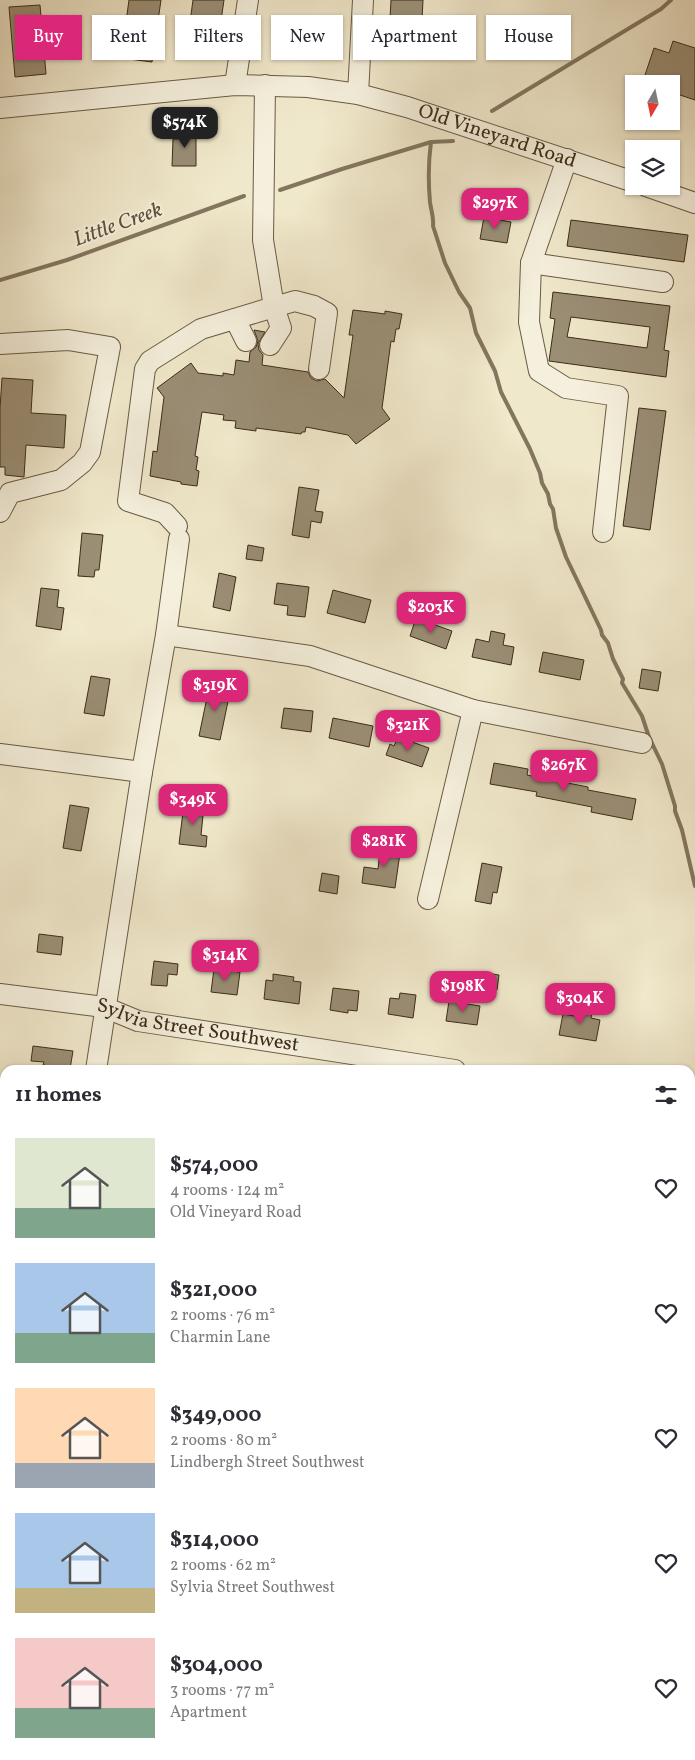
<!DOCTYPE html>
<meta charset="utf-8">
<style>
body{margin:0;font-family:Vollkorn,serif;background:#f7f7f7;color:#2b2b33;height:100vh;display:flex;flex-direction:column;font-size:19px;white-space:nowrap}
*{box-sizing:border-box;margin:0}
p{font-size:16px;color:#7c7c81}
.icon{flex:none;width:28px;height:28px;fill:none;stroke:currentColor;stroke-width:2;stroke-linecap:round;stroke-linejoin:round}
.map{position:relative;flex:1;overflow:hidden}
.sheet{position:absolute;left:0px;top:1065px;width:695px;height:695px;display:flex;flex-direction:column;background:#fff;border-radius:15px 15px 0 0;box-shadow:0 1px 4px #0004}
.sheet>*{flex:none}
.banner{position:absolute;left:15px;top:15px;width:665px;height:45px;display:flex;gap:10px}
.needle{width:32px;rotate:189deg}
.fabs{position:absolute;left:625px;top:75px;display:grid;gap:10px}
.fabs a{display:grid;place-items:center;width:55px;height:55px;border-radius:0px;background:#fff;box-shadow:0 1px 4px #0004;font-size:25px}
.price{position:absolute;translate:-50% -42px;padding:0 11px;border-radius:10px;background:#db2777;color:#fff;font-size:16px;line-height:32px;filter:drop-shadow(0 1px 2px #0008)}
.price::after{content:'';position:absolute;left:50%;top:30px;width:15px;height:11px;margin-left:-8px;background:inherit;clip-path:polygon(0 0,100% 0,50% 100%)}
.price.on{background:#222;color:#fff}
ul{padding:0;list-style:none}
li{display:flex;align-items:center;gap:15px;height:125px;padding:0 15px}
li span{display:grid;place-items:center;flex:none;width:140px;height:100px;border-radius:0px;color:#555}
li>.icon{margin-inline-start:auto}
span .icon{width:60px;height:60px;fill:#fffc;stroke-width:1}
li b{font-size:21px}
h2{display:flex;justify-content:space-between;align-items:center;height:60px;padding:0 15px;font-size:21px}
.chip{padding:0 18px;border-radius:0px;background:#fff;box-shadow:0 1px 4px #0004;font-size:18px;line-height:45px}
.chip.on{background:#db2777;color:#fff}
.map>svg:first-child{display:block}
.lines{fill:none;stroke-linecap:round;stroke-linejoin:round}
.stream{stroke:#83765f;stroke-width:4}
.building{fill:#9a8e75;stroke:#3c2c18;fill-rule:evenodd}
.minor-casing{stroke:#695b45;stroke-width:22}
.minor{stroke:#f5f0dd;stroke-width:20}
.labels{text-anchor:middle;dominant-baseline:central;stroke-width:4;stroke-linejoin:round;paint-order:stroke}
.street-label{font-size:20px;fill:#3c2c18;stroke:#f5f0dd}
.water-label{font-size:21px;font-style:italic;fill:#60513b;stroke:#f5f0dd}
</style>
<div class="map">
<svg width="695" height="1760" viewBox="0 0 695 1760">
<rect width="100%" height="100%" fill="#f0e8cb"/>
<filter id="stains"><feTurbulence type="fractalNoise" baseFrequency=".004" numOctaves="4"/><feColorMatrix values="0 0 0 0 .2 0 0 0 0 .09 0 0 0 0 .02 0 0 0 .5 -.17"/></filter>
<radialGradient id="worn" r=".72"><stop offset=".6" stop-color="#630" stop-opacity="0"/><stop offset="1" stop-color="#630" stop-opacity=".3"/></radialGradient>
<g class="lines">
<!-- stream -->
<g class="stream">
<path d="M492 111 661 9 671 0"/>
<path d="M431 142C428 164 428 180 430 202 431 210 434 218 433 226L445 263 459 292 470 308 476 333 495 371 501 392 530 449 540 473 542 483 548 494 550 504 553 509 556 528 566 557 601 630 602 635 608 643 613 659 623 679 622 683 642 716 649 737 662 764 675 806V811L682 830 695 886"/>
<path d="M280 190 342 169 431 142 453 141"/>
<path d="M0 280 67 260 244 196"/>
<path d="M690 1153 695 1118"/>
</g>
</g>
<!-- building -->
<g class="building">
<path d="M129 0H161L152 62 121 58Z"/>
<path d="M193 0H224L217 48 187 44Z"/>
<path d="M391 0H423L421 39 389 37Z"/>
<path d="M40 5 46 74 15 77 9 7Z"/>
<path d="M673 41 695 48V100L671 92V84H642L654 48 669 53Z"/>
<path d="M178 130H196V166H172L173 139H178Z"/>
<path d="M484 217 511 222 507 243 480 239Z"/>
<path d="M571 220 688 235 684 262 567 246Z"/>
<path d="M553 292 670 306 664 350 669 351 666 377 549 361 555 319 550 318ZM571 317 650 327 647 348 567 337Z"/>
<path d="M353 310 378 313 385 314V311L402 314 399 329H396L394 342 391 341 382 408 390 419 356 444 348 435 306 427 305 432H302L301 434 256 428V431L235 428 236 421 223 420 224 415 202 412 195 456 198 457 196 470 199 471 197 486 181 484V482L150 476 153 451 157 452 164 397 157 388 191 363 198 373 223 376V373L234 375 236 360 249 362 250 352 256 347 258 341 254 330 265 332 258 344 259 350 263 355 262 365 308 372 311 378 317 381 325 379 344 398 353 335H349Z"/>
<path d="M2 378 33 380 31 413 66 415 64 448 26 445 24 477 5 475V467H0V408Z"/>
<path d="M639 408 666 411 650 530 623 526Z"/>
<path d="M299 487 319 490 315 511 323 512 321 523 311 521 309 538 292 535Z"/>
<path d="M82 533 103 535 99 570H95L94 577 78 576Z"/>
<path d="M248 545 264 548 262 561 246 559Z"/>
<path d="M219 573 236 577 230 611 213 607Z"/>
<path d="M277 583 309 587 305 617 287 615 288 606 274 604Z"/>
<path d="M41 588 59 590 57 607 64 608 61 630 36 626Z"/>
<path d="M333 590 371 600 365 623 327 613Z"/>
<path d="M416 618 452 631 446 649 410 636Z"/>
<path d="M491 631 505 634 503 645 514 647 511 665 472 657 476 639 489 642Z"/>
<path d="M543 652 584 660 580 680 539 672Z"/>
<path d="M642 669 661 672 658 691 639 688Z"/>
<path d="M91 676 110 679 104 716 84 713Z"/>
<path d="M210 683 231 687 220 740 199 736Z"/>
<path d="M284 708 313 711 311 732 281 728Z"/>
<path d="M333 718 373 726 369 747 329 738Z"/>
<path d="M398 737 429 748 422 767 386 755 390 744 394 746Z"/>
<path d="M494 763 528 769 527 775 588 787V790L636 799 632 820 591 812 592 807 536 796 537 792 490 784Z"/>
<path d="M184 804 204 806 201 835 207 836 206 847 179 844Z"/>
<path d="M70 805 89 808 81 851 63 848Z"/>
<path d="M381 843 401 846 395 888 362 883 364 867 378 869Z"/>
<path d="M482 863 502 867 497 893 493 892 491 904 475 901Z"/>
<path d="M322 873 339 876 337 894 319 891Z"/>
<path d="M39 934 63 937 61 955 37 952Z"/>
<path d="M154 961 178 964 177 975 168 974 167 986 151 985Z"/>
<path d="M214 969 240 972 237 995 211 992Z"/>
<path d="M485 973 499 975 497 990 483 988Z"/>
<path d="M273 974 294 977 293 981 301 982 299 1004 264 999 266 980 273 981Z"/>
<path d="M333 988 359 991 357 1011 348 1010V1013L330 1010Z"/>
<path d="M400 993 416 995 413 1018 388 1014 390 998 399 999Z"/>
<path d="M449 1001 480 1006 477 1025 446 1021Z"/>
<path d="M577 1005 593 1008 591 1018 600 1020 596 1041 559 1035 563 1014 574 1016Z"/>
<path d="M33 1046 73 1051 70 1069 43 1065 44 1062 31 1061Z"/>
</g>
<g class="lines">
<defs>
<g id="minor">
<path d="M235 85 248 0"/>
<path d="M358 94 363 0"/>
<path id="s1" d="M0 108 235 85 308 87 358 94 407 107 634 182"/>
<path d="M567 159 531 263 529 322 539 371 566 388 618 396 603 532"/>
<path d="M646 186 695 203"/>
<path d="M531 263 663 282"/>
<path d="M235 319 246 341"/>
<path d="M0 344 68 340 110 347 90 452 82 463 61 480 10 493 0 512"/>
<path d="M270 345 281 328 274 307 295 301 314 306 327 313 319 369"/>
<path d="M177 526 165 513 128 501 145 369 150 361 201 329 274 307 263 240 265 85"/>
<path d="M166 635 310 656 473 710 642 743"/>
<path d="M0 754 142 772"/>
<path d="M428 899 473 710"/>
<path id="s2" d="M0 994 104 1007 138 1021 455 1070"/>
<path d="M96 1070 142 772 166 635 179 539"/>
<path d="M690 1473 695 1475"/>
<path d="M0 1721 5 1689"/>
<path d="M427 1755 465 1760"/>
<path d="M212 1760 213 1755"/>
<path d="M505 1760 507 1755"/>
<path d="M681 1760 682 1755"/>
</g>
</defs>
<!-- minor casing -->
<use href="#minor" class="minor-casing"/>
<!-- minor -->
<use href="#minor" class="minor"/>
</g>
<g class="labels">
<!-- street labels -->
<g class="street-label">
<text stroke="none"><textPath href="#s1" startOffset="505">Old Vineyard Road</textPath></text>
<text stroke="none"><textPath href="#s2" startOffset="201">Sylvia Street Southwest</textPath></text>
</g>
<!-- water labels -->
<g class="water-label">
<text transform="translate(118 225) rotate(-20)">Little Creek</text>
</g>
</g>
<rect width="100%" height="100%" filter="url(#stains)"/>
<rect width="100%" height="100%" fill="url(#worn)"/>
</svg>
<div class="fabs">
<a><svg class="needle" viewBox="-14 -14 28 28"><path d="M0-13l5 13h-10z" fill="#e53935"/><path d="M0 13l5-13h-10z" fill="#7c7c81"/></svg></a>
<a><svg class="icon" aria-label="layers" viewBox="0 0 24 24"><path d="M12 4l9 5-9 5-9-5zM3 14l9 5 9-5"/></svg></a>
</div>
<b class="price on" style="left:185px;top:149px">$574K</b>
<b class="price" style="left:495px;top:230px">$297K</b>
<b class="price" style="left:431px;top:634px">$203K</b>
<b class="price" style="left:215px;top:712px">$319K</b>
<b class="price" style="left:408px;top:752px">$321K</b>
<b class="price" style="left:564px;top:792px">$267K</b>
<b class="price" style="left:193px;top:826px">$349K</b>
<b class="price" style="left:384px;top:868px">$281K</b>
<b class="price" style="left:225px;top:982px">$314K</b>
<b class="price" style="left:463px;top:1013px">$198K</b>
<b class="price" style="left:580px;top:1025px">$304K</b>
<div class="banner">
<a class="chip on">Buy</a>
<a class="chip">Rent</a>
<a class="chip">Filters</a>
<a class="chip">New</a>
<a class="chip">Apartment</a>
<a class="chip">House</a>
</div>
<section class="sheet">
<h2>11 homes<svg class="icon" aria-label="filters" viewBox="0 0 24 24"><path d="M4 7h16M4 17h16"/><circle cx="9" cy="7" r="2"/><circle cx="15" cy="17" r="2"/></svg></h2>
<ul>
<li><span style="background:linear-gradient(#dfe7d0 70%,#7fa58c 0)"><svg class="icon" aria-label="home" viewBox="0 0 24 24"><path d="M3 11l9-7 9 7M6 9v11h12V9"/></svg></span><div><b>$574,000</b><p>4 rooms · 124 m²</p><p>Old Vineyard Road</p></div><svg class="icon" aria-label="heart" viewBox="0 0 24 24"><path d="M12 20l-8-8c-3-5 5-10 8-4 3-6 11-1 8 4z"/></svg></li>
<li><span style="background:linear-gradient(#a9c7e8 70%,#7fa58c 0)"><svg class="icon" aria-label="home" viewBox="0 0 24 24"><path d="M3 11l9-7 9 7M6 9v11h12V9"/></svg></span><div><b>$321,000</b><p>2 rooms · 76 m²</p><p>Charmin Lane</p></div><svg class="icon" aria-label="heart" viewBox="0 0 24 24"><path d="M12 20l-8-8c-3-5 5-10 8-4 3-6 11-1 8 4z"/></svg></li>
<li><span style="background:linear-gradient(#ffd9b3 75%,#9aa5b1 0)"><svg class="icon" aria-label="home" viewBox="0 0 24 24"><path d="M3 11l9-7 9 7M6 9v11h12V9"/></svg></span><div><b>$349,000</b><p>2 rooms · 80 m²</p><p>Lindbergh Street Southwest</p></div><svg class="icon" aria-label="heart" viewBox="0 0 24 24"><path d="M12 20l-8-8c-3-5 5-10 8-4 3-6 11-1 8 4z"/></svg></li>
<li><span style="background:linear-gradient(#a9c7e8 75%,#c2b280 0)"><svg class="icon" aria-label="home" viewBox="0 0 24 24"><path d="M3 11l9-7 9 7M6 9v11h12V9"/></svg></span><div><b>$314,000</b><p>2 rooms · 62 m²</p><p>Sylvia Street Southwest</p></div><svg class="icon" aria-label="heart" viewBox="0 0 24 24"><path d="M12 20l-8-8c-3-5 5-10 8-4 3-6 11-1 8 4z"/></svg></li>
<li><span style="background:linear-gradient(#f6c9c9 70%,#7fa58c 0)"><svg class="icon" aria-label="home" viewBox="0 0 24 24"><path d="M3 11l9-7 9 7M6 9v11h12V9"/></svg></span><div><b>$304,000</b><p>3 rooms · 77 m²</p><p>Apartment</p></div><svg class="icon" aria-label="heart" viewBox="0 0 24 24"><path d="M12 20l-8-8c-3-5 5-10 8-4 3-6 11-1 8 4z"/></svg></li>
</ul>
</section>
</div>
